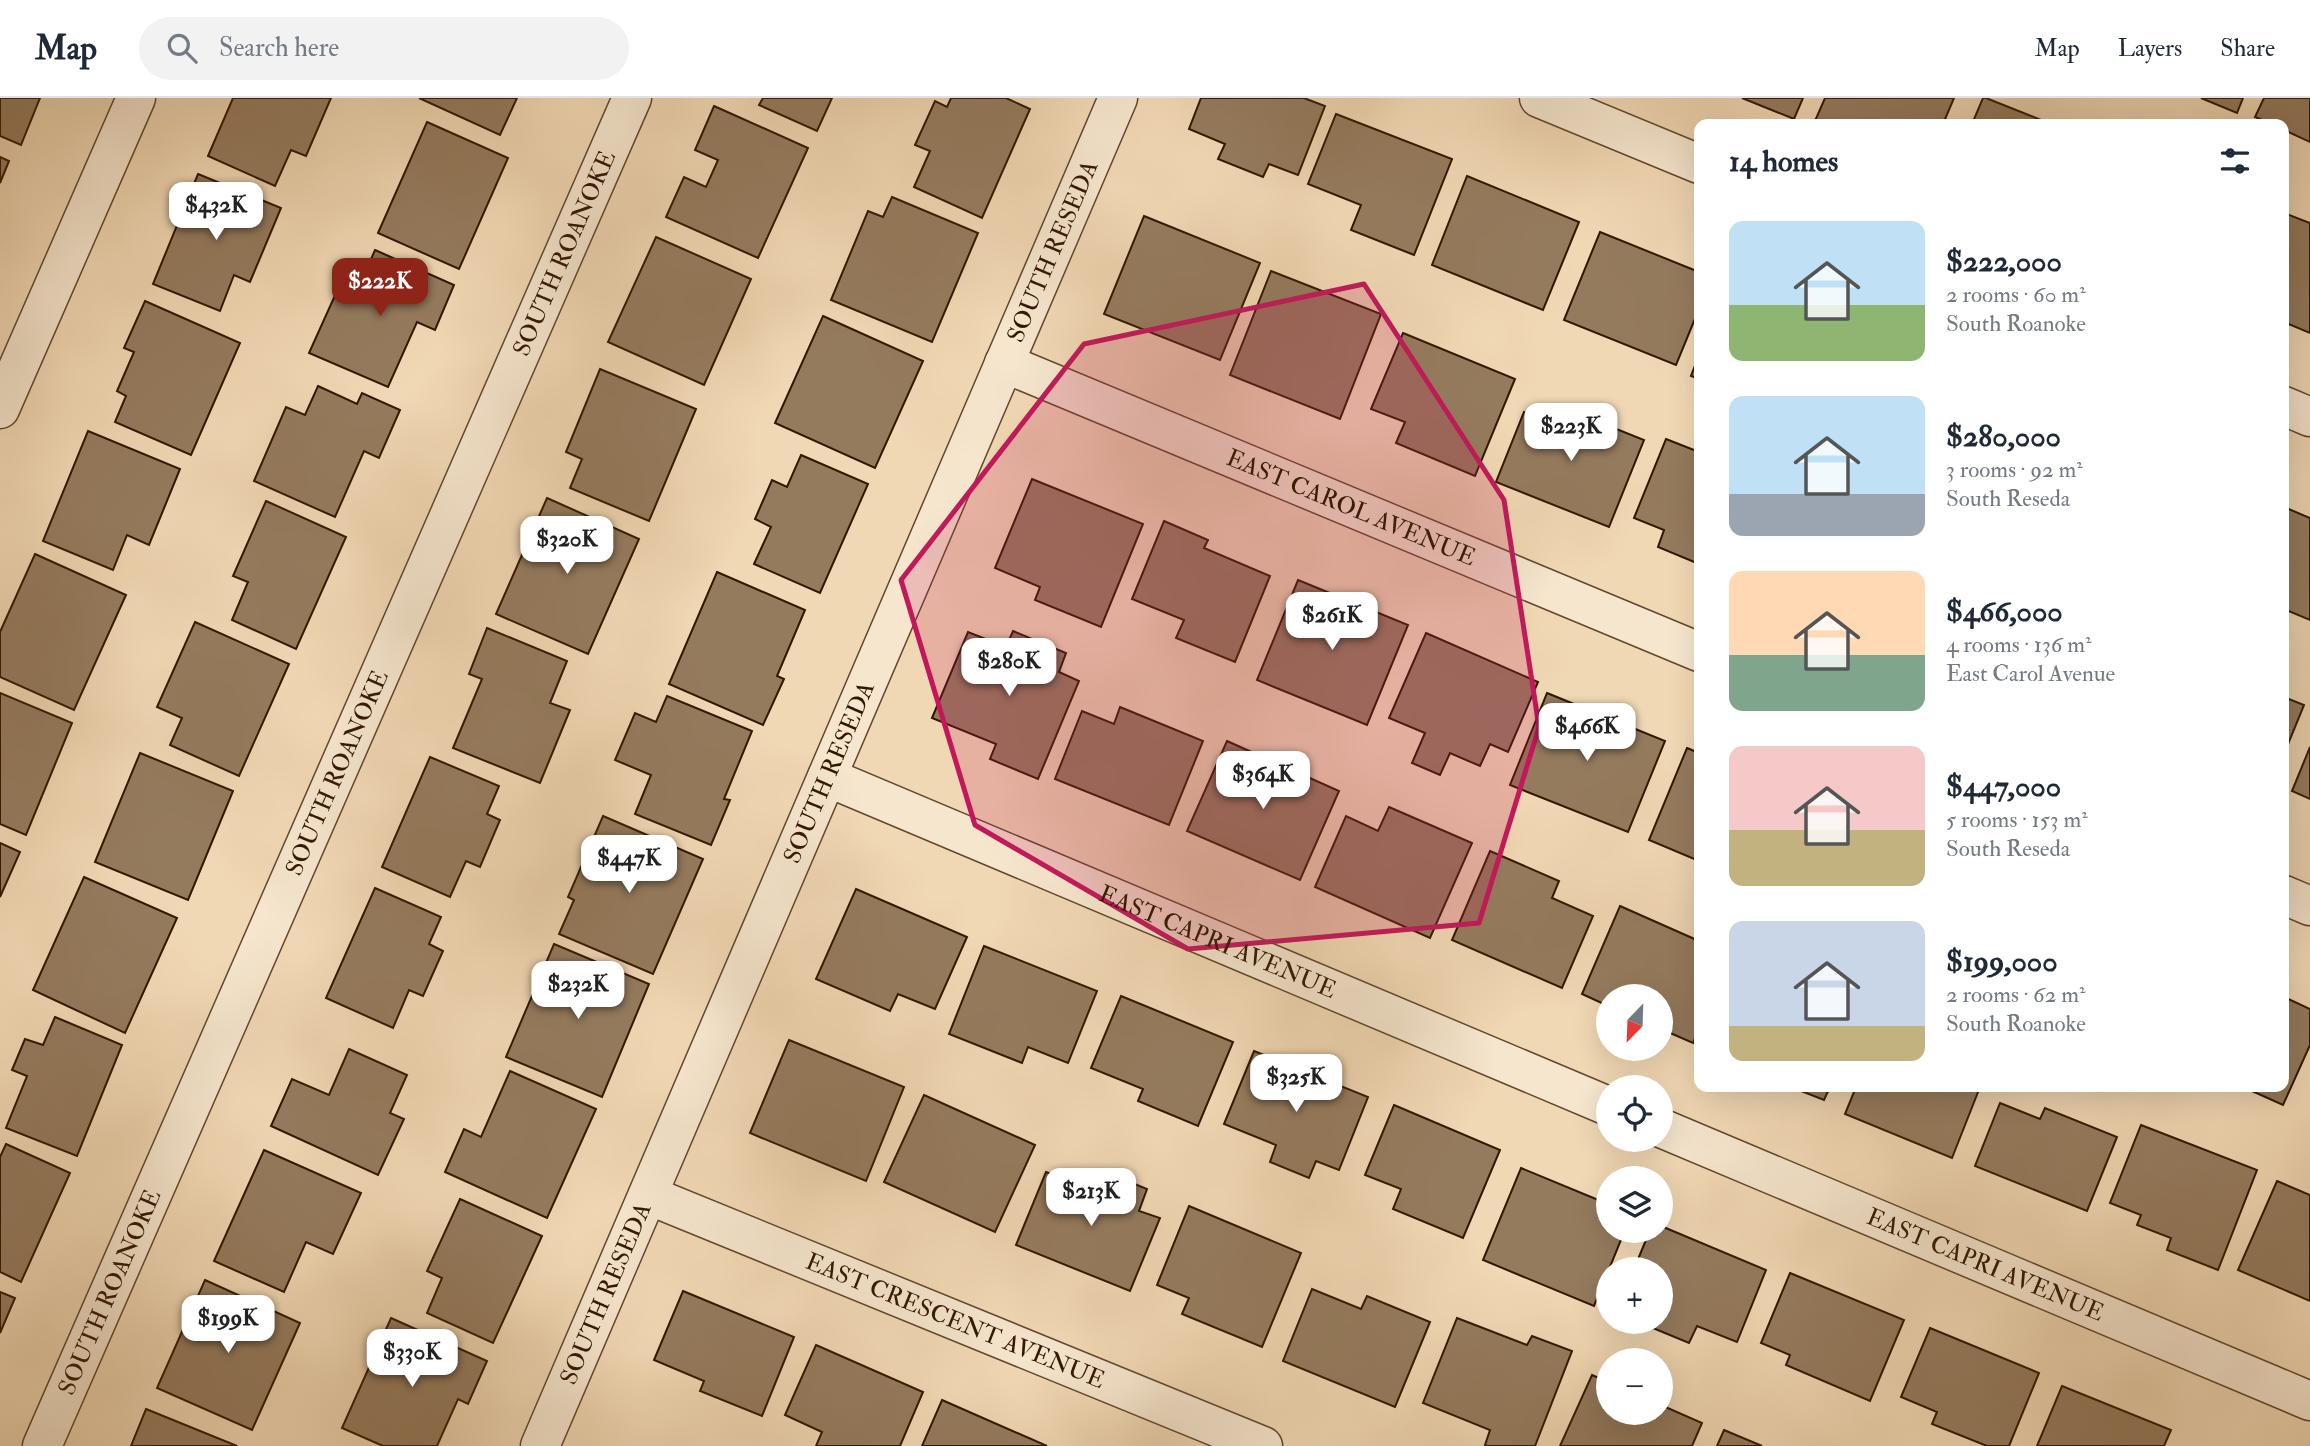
<!DOCTYPE html>
<meta charset="utf-8">
<style>
body{margin:0;font-family:"IM FELL Double Pica",serif;background:#f2f2f3;color:#1f2937;height:100vh;display:flex;flex-direction:column;font-size:26px;white-space:nowrap}
*{box-sizing:border-box;margin:0}
p{font-size:23px;color:#747a83}
.icon{flex:none;width:38px;height:38px;fill:none;stroke:currentColor;stroke-width:2;stroke-linecap:round;stroke-linejoin:round}
.map{position:relative;flex:1;overflow:hidden}
.side{position:absolute;left:1694px;top:21px;width:595px;height:973px;display:flex;flex-direction:column;background:#fff;border-radius:14px;box-shadow:0 7px 28px #0002}
.side>*{flex:none}
.needle{width:46px;rotate:203deg}
.tools{position:absolute;left:1596px;top:886px;display:grid;gap:14px}
.tools a{display:grid;place-items:center;width:77px;height:77px;border-radius:50%;background:#fff;box-shadow:0 7px 28px #0002;font-size:35px}
.price{position:absolute;translate:-50% -60px;padding:0 16px;border-radius:14px;background:#fff;color:#222;font-size:23px;line-height:46px;filter:drop-shadow(0 2px 4px #0008)}
.price::after{content:'';position:absolute;left:50%;top:42px;width:21px;height:16px;margin-left:-10px;background:inherit;clip-path:polygon(0 0,100% 0,50% 100%)}
.price.selected{background:#8f2418;color:#fff}
ul{padding:0;list-style:none}
li{display:flex;align-items:center;gap:21px;height:175px;padding:0 35px}
li span{display:grid;place-items:center;flex:none;width:196px;height:140px;border-radius:14px;color:#555}
li>.icon{margin-inline-start:auto}
span .icon{width:84px;height:84px;fill:#fffc;stroke-width:1}
li b{font-size:30px}
h2{display:flex;justify-content:space-between;align-items:center;height:84px;padding:0 35px;font-size:30px}
header{display:flex;align-items:center;gap:42px;box-sizing:border-box;height:98px;padding:0 35px;background:#fff;border-bottom:2px solid #e0e1e3}
header strong{font-size:33px}
nav{display:flex;gap:38px;margin-inline-start:auto;font-size:24px}
.search{width:490px;height:63px;background:#f2f2f3;display:flex;align-items:center;gap:18px;box-sizing:border-box;padding:0 24px;border-radius:38px;color:#747a83;font-size:26px}
.map>svg:first-child{display:block}
.building{fill:#957b5e;stroke:#321700;stroke-width:2}
.lines{fill:none;stroke-linecap:round;stroke-linejoin:round}
.street-casing{stroke:#62472d;stroke-width:41}
.street{stroke:#f6e6ce;stroke-width:38}
.marked{fill:#c2185b;fill-opacity:0.2;stroke:#c2185b;stroke-width:5;stroke-linejoin:round}
.labels{text-anchor:middle;dominant-baseline:central;stroke-width:7;stroke-linejoin:round;paint-order:stroke}
.street-label{font-size:24px;fill:#321700;stroke:#f6e6ce}
</style>
<header>
<strong>Map</strong>
<div class="search"><svg class="icon" aria-label="search" viewBox="0 0 24 24"><circle cx="10" cy="10" r="6"/><path d="M15 15l6 6"/></svg>Search here</div>
<nav><a>Map</a><a>Layers</a><a>Share</a></nav>
</header>
<div class="map">
<svg width="2310" height="1348" viewBox="0 0 2310 1348">
<rect width="100%" height="100%" fill="#f1d8b4"/>
<filter id="stains"><feTurbulence type="fractalNoise" baseFrequency=".00286" numOctaves="4"/><feColorMatrix values="0 0 0 0 .2 0 0 0 0 .09 0 0 0 0 .02 0 0 0 .5 -.17"/></filter>
<radialGradient id="worn" r=".72"><stop offset=".6" stop-color="#630" stop-opacity="0"/><stop offset="1" stop-color="#630" stop-opacity=".3"/></radialGradient>
<!-- building -->
<g class="building">
<path d="M0 0H40L21 47 0 38Z"/>
<path d="M233 0H331L306 58 291 52 275 88 208 58Z"/>
<path d="M419 0H517L500 37Z"/>
<path d="M763 0H832L817 33 759 7Z"/>
<path d="M951 0H1006L1030 11 982 120 914 89 930 53 915 47 935 3 947 9Z"/>
<path d="M1201 0H1304L1325 8 1298 77 1269 66 1263 79 1218 61 1225 46 1189 31Z"/>
<path d="M1742 0H1803L1794 21Z"/>
<path d="M1825 0H1954L1943 26H1823L1815 23Z"/>
<path d="M1983 0H1986L2051 26H1972Z"/>
<path d="M2201 0H2243L2237 15Z"/>
<path d="M2264 0H2310V44L2284 32V26H2272L2255 19Z"/>
<path d="M714 8 808 50 758 160 666 119 684 79 706 89 718 62 695 52Z"/>
<path d="M1336 16 1452 61 1414 157 1351 132 1361 107 1308 86Z"/>
<path d="M427 24 508 60 459 171 378 135Z"/>
<path d="M0 59 9 63 0 85Z"/>
<path d="M198 76 281 110 250 184 234 177 220 213 153 186Z"/>
<path d="M1467 78 1579 124 1543 212 1432 167Z"/>
<path d="M892 99 978 135 932 244 831 202 868 113 883 119Z"/>
<path d="M2284 115 2310 125V235L2284 224Z"/>
<path d="M1144 118 1260 165 1220 262 1104 216Z"/>
<path d="M1600 134 1699 174V211L1676 267 1564 222Z"/>
<path d="M656 139 751 181 704 287 608 244Z"/>
<path d="M375 152 454 187 435 232 417 224 388 289 309 255 341 184 358 191Z"/>
<path d="M1271 173 1381 216 1340 321 1230 277Z"/>
<path d="M145 203 240 245 191 357 115 324 126 298 117 293 134 254 124 250Z"/>
<path d="M823 218 923 263 875 370 775 325Z"/>
<path d="M1403 235 1515 281 1475 378 1396 345 1405 324 1371 311Z"/>
<path d="M1699 257V281L1691 278Z"/>
<path d="M600 271 696 311 649 423 570 390 582 361 566 354Z"/>
<path d="M318 288 357 306 362 295 400 312 379 360 364 353 335 419 254 383 286 309 305 317Z"/>
<path d="M1554 306 1644 342 1609 429 1496 384 1524 314 1547 323Z"/>
<path d="M88 333 180 371 149 447 127 437 113 472 43 443Z"/>
<path d="M1666 341 1699 354V466L1658 449 1664 432 1634 420Z"/>
<path d="M801 357 868 386 820 495 754 466 771 429 755 421 772 382 787 389Z"/>
<path d="M1032 381 1143 426 1101 529 1035 502 1040 489 995 470Z"/>
<path d="M547 400 639 441 588 556 496 516Z"/>
<path d="M266 403 346 439 296 551 232 522 248 484 233 478Z"/>
<path d="M2284 409 2310 420V522L2284 511Z"/>
<path d="M1164 423 1208 442 1204 450 1270 478 1235 564 1176 540 1184 522 1132 501Z"/>
<path d="M35 456 126 497 74 612 0 579V534Z"/>
<path d="M717 474 805 512 777 578 784 581 763 627 669 586Z"/>
<path d="M1298 482 1408 527 1367 627 1257 582Z"/>
<path d="M195 524 289 566 239 678 170 647 182 620 157 609Z"/>
<path d="M487 530 567 563 550 605 570 612 540 685 453 650 482 581 469 576Z"/>
<path d="M1013 533 1066 555 1059 574 1079 583 1038 681 990 661 996 646 932 620 968 534 1006 549Z"/>
<path d="M1426 535 1538 584 1508 654 1490 646 1480 668 1450 655 1440 677 1412 665 1425 635 1389 620Z"/>
<path d="M0 595 72 625 26 737 0 726Z"/>
<path d="M1547 595 1665 643 1628 734 1510 687Z"/>
<path d="M667 598 752 633 724 701 730 702 711 747 635 716 651 677 615 662 635 615 656 624Z"/>
<path d="M2284 599 2304 607 2284 656Z"/>
<path d="M1120 609 1203 643 1169 727 1055 681 1082 613 1114 626Z"/>
<path d="M1227 643 1339 693 1300 782 1187 733Z"/>
<path d="M2310 649V701L2292 693Z"/>
<path d="M1687 650 1699 655V763L1649 742Z"/>
<path d="M140 655 233 693 188 802 95 764Z"/>
<path d="M430 659 499 688 487 716 500 722 480 769 466 763 450 799 382 769Z"/>
<path d="M1389 709 1472 745 1430 840 1315 789 1346 718 1378 733Z"/>
<path d="M603 718 703 761 653 876 559 836 574 802 568 799Z"/>
<path d="M0 745 20 754 0 799Z"/>
<path d="M1490 753 1559 783 1552 800 1593 818 1562 890 1452 842Z"/>
<path d="M84 779 177 820 125 935 33 892Z"/>
<path d="M375 790 441 819 429 846 443 853 423 898 409 892 393 930 326 900Z"/>
<path d="M856 791 967 839 935 911 898 896 890 913 816 881Z"/>
<path d="M1620 808 1699 843V930L1693 945 1661 931V898H1608V908L1582 896Z"/>
<path d="M554 846 649 886 602 999 506 959Z"/>
<path d="M984 848 1097 893 1068 965 1028 949 1022 965 949 936Z"/>
<path d="M1121 898 1233 944 1198 1028 1138 1003 1143 991 1091 970Z"/>
<path d="M2284 899 2310 911V947L2283 1007 2243 989H2284Z"/>
<path d="M55 919 122 947 77 1058 6 1030 27 978 12 972 25 941 43 947Z"/>
<path d="M789 942 904 989 866 1083 750 1035Z"/>
<path d="M349 951 407 977 390 1015 404 1021 378 1077 271 1028 292 981 329 997Z"/>
<path d="M1254 953 1368 999 1339 1072 1316 1063 1309 1080 1270 1064 1276 1047 1224 1026Z"/>
<path d="M510 973 596 1011 547 1120 445 1074 464 1031 481 1039Z"/>
<path d="M1791 989H1830L1824 1002Z"/>
<path d="M1856 989H1980L1952 1060 1845 1016Z"/>
<path d="M924 997 1035 1047 995 1134 884 1084Z"/>
<path d="M2000 1005 2040 1021 2045 1010 2117 1039 2087 1113 1975 1068Z"/>
<path d="M1394 1007 1500 1052 1463 1140 1393 1111 1401 1091 1365 1077Z"/>
<path d="M2141 1027 2257 1072 2218 1172 2167 1152 2171 1140 2137 1127 2141 1117 2110 1105Z"/>
<path d="M6 1046 70 1075 21 1184 0 1174V1059Z"/>
<path d="M264 1052 361 1095 333 1156 306 1144 284 1194 214 1163Z"/>
<path d="M1521 1070 1608 1106V1132H1625L1594 1208 1483 1162Z"/>
<path d="M1046 1074 1099 1096 1108 1075 1147 1091 1139 1113 1160 1120 1130 1193 1016 1147Z"/>
<path d="M2277 1083 2310 1097V1203L2238 1172Z"/>
<path d="M460 1101 542 1138 493 1245 427 1215 442 1180 427 1173Z"/>
<path d="M1189 1108 1301 1155 1262 1249 1182 1216 1189 1200 1157 1187Z"/>
<path d="M1661 1128 1766 1172 1737 1244 1697 1228 1689 1245 1636 1223H1661V1171H1634L1650 1132H1661Z"/>
<path d="M1790 1175 1904 1222 1870 1303 1786 1267 1790 1257 1761 1245Z"/>
<path d="M205 1182 300 1225 252 1332 157 1290Z"/>
<path d="M1312 1191 1361 1211 1367 1198 1430 1224 1395 1309 1283 1263Z"/>
<path d="M683 1193 794 1239 762 1318 700 1293 704 1283 654 1262Z"/>
<path d="M0 1194 15 1200 0 1235Z"/>
<path d="M391 1220 487 1263 468 1306 458 1301 437 1348H383L342 1330Z"/>
<path d="M1457 1220 1527 1247 1532 1238 1572 1253 1535 1348H1487L1485 1347 1490 1332 1423 1305Z"/>
<path d="M1930 1230 2039 1275 2009 1348H1987L1932 1326 1937 1314 1901 1299Z"/>
<path d="M816 1247 923 1294 900 1348H816L822 1334 785 1317Z"/>
<path d="M1592 1277 1608 1284V1314H1661V1307L1702 1325 1692 1348H1560Z"/>
<path d="M2062 1288 2171 1332 2164 1348H2037Z"/>
<path d="M942 1302 1047 1348H922Z"/>
<path d="M146 1311 237 1348H131Z"/>
<path d="M1724 1332 1762 1348H1717Z"/>
</g>
<g class="lines">
<defs>
<g id="street">
<path d="M1539 0 1699 66"/>
<path id="s1" d="M1004 265 1699 554"/>
<path d="M2284 308 2310 319"/>
<path d="M0 311 136 0"/>
<path id="s2" d="M827 679 1608 1008"/>
<path d="M2284 797 2310 808"/>
<path id="s3" d="M1661 1030 2310 1303"/>
<path id="s4" d="M648 1097 1263 1348"/>
<path id="s5" d="M42 1348 632 0"/>
<path id="s6" d="M540 1348 1118 0"/>
</g>
</defs>
<!-- street casing -->
<use href="#street" class="street-casing"/>
<!-- street -->
<use href="#street" class="street"/>
</g>
<!-- marked area -->
<path class="marked" d="M1364 186 1504 402 1539 629 1479 825 1188 851 975 727 901 482 1084 246Z"/>
<g class="labels">
<!-- street labels -->
<g class="street-label">
<text stroke="none"><textPath href="#s6" startOffset="1300">SOUTH RESEDA</textPath></text>
<text stroke="none"><textPath href="#s5" startOffset="1302">SOUTH ROANOKE</textPath></text>
<text stroke="none"><textPath href="#s1" startOffset="376">EAST CAROL AVENUE</textPath></text>
<text stroke="none"><textPath href="#s5" startOffset="735">SOUTH ROANOKE</textPath></text>
<text stroke="none"><textPath href="#s6" startOffset="733">SOUTH RESEDA</textPath></text>
<text stroke="none"><textPath href="#s2" startOffset="424">EAST CAPRI AVENUE</textPath></text>
<text stroke="none"><textPath href="#s3" startOffset="352">EAST CAPRI AVENUE</textPath></text>
<text stroke="none"><textPath href="#s5" startOffset="168">SOUTH ROANOKE</textPath></text>
<text stroke="none"><textPath href="#s6" startOffset="166">SOUTH RESEDA</textPath></text>
<text stroke="none"><textPath href="#s4" startOffset="332">EAST CRESCENT AVENUE</textPath></text>
</g>
</g>
<rect width="100%" height="100%" filter="url(#stains)"/>
<rect width="100%" height="100%" fill="url(#worn)"/>
</svg>
<div class="tools">
<a><svg class="needle" viewBox="-14 -14 28 28"><path d="M0-13l5 13h-10z" fill="#e53935"/><path d="M0 13l5-13h-10z" fill="#747a83"/></svg></a>
<a><svg class="icon" aria-label="locate" viewBox="0 0 24 24"><circle cx="12" cy="12" r="6"/><path d="M12 2v4M12 18v4M2 12h4M18 12h4"/></svg></a>
<a><svg class="icon" aria-label="layers" viewBox="0 0 24 24"><path d="M12 4l9 5-9 5-9-5zM3 14l9 5 9-5"/></svg></a>
<a>+</a>
<a>−</a>
</div>
<b class="price" style="left:216px;top:144px">$432K</b>
<b class="price selected" style="left:380px;top:220px">$222K</b>
<b class="price" style="left:1571px;top:365px">$223K</b>
<b class="price" style="left:567px;top:478px">$320K</b>
<b class="price" style="left:1332px;top:554px">$261K</b>
<b class="price" style="left:1009px;top:600px">$280K</b>
<b class="price" style="left:1587px;top:665px">$466K</b>
<b class="price" style="left:1263px;top:713px">$364K</b>
<b class="price" style="left:629px;top:797px">$447K</b>
<b class="price" style="left:578px;top:923px">$232K</b>
<b class="price" style="left:1296px;top:1016px">$325K</b>
<b class="price" style="left:1091px;top:1130px">$213K</b>
<b class="price" style="left:228px;top:1257px">$199K</b>
<b class="price" style="left:412px;top:1291px">$330K</b>
<section class="side">
<h2>14 homes<svg class="icon" aria-label="filters" viewBox="0 0 24 24"><path d="M4 7h16M4 17h16"/><circle cx="9" cy="7" r="2"/><circle cx="15" cy="17" r="2"/></svg></h2>
<ul>
<li><span style="background:linear-gradient(#bfe0f5 60%,#8fb573 0)"><svg class="icon" aria-label="home" viewBox="0 0 24 24"><path d="M3 11l9-7 9 7M6 9v11h12V9"/></svg></span><div><b>$222,000</b><p>2 rooms · 60 m²</p><p>South Roanoke</p></div></li>
<li><span style="background:linear-gradient(#bfe0f5 70%,#9aa5b1 0)"><svg class="icon" aria-label="home" viewBox="0 0 24 24"><path d="M3 11l9-7 9 7M6 9v11h12V9"/></svg></span><div><b>$280,000</b><p>3 rooms · 92 m²</p><p>South Reseda</p></div></li>
<li><span style="background:linear-gradient(#ffd9b3 60%,#7fa58c 0)"><svg class="icon" aria-label="home" viewBox="0 0 24 24"><path d="M3 11l9-7 9 7M6 9v11h12V9"/></svg></span><div><b>$466,000</b><p>4 rooms · 136 m²</p><p>East Carol Avenue</p></div></li>
<li><span style="background:linear-gradient(#f6c9c9 60%,#c2b280 0)"><svg class="icon" aria-label="home" viewBox="0 0 24 24"><path d="M3 11l9-7 9 7M6 9v11h12V9"/></svg></span><div><b>$447,000</b><p>5 rooms · 153 m²</p><p>South Reseda</p></div></li>
<li><span style="background:linear-gradient(#c9d6e8 75%,#c2b280 0)"><svg class="icon" aria-label="home" viewBox="0 0 24 24"><path d="M3 11l9-7 9 7M6 9v11h12V9"/></svg></span><div><b>$199,000</b><p>2 rooms · 62 m²</p><p>South Roanoke</p></div></li>
</ul>
</section>
</div>
